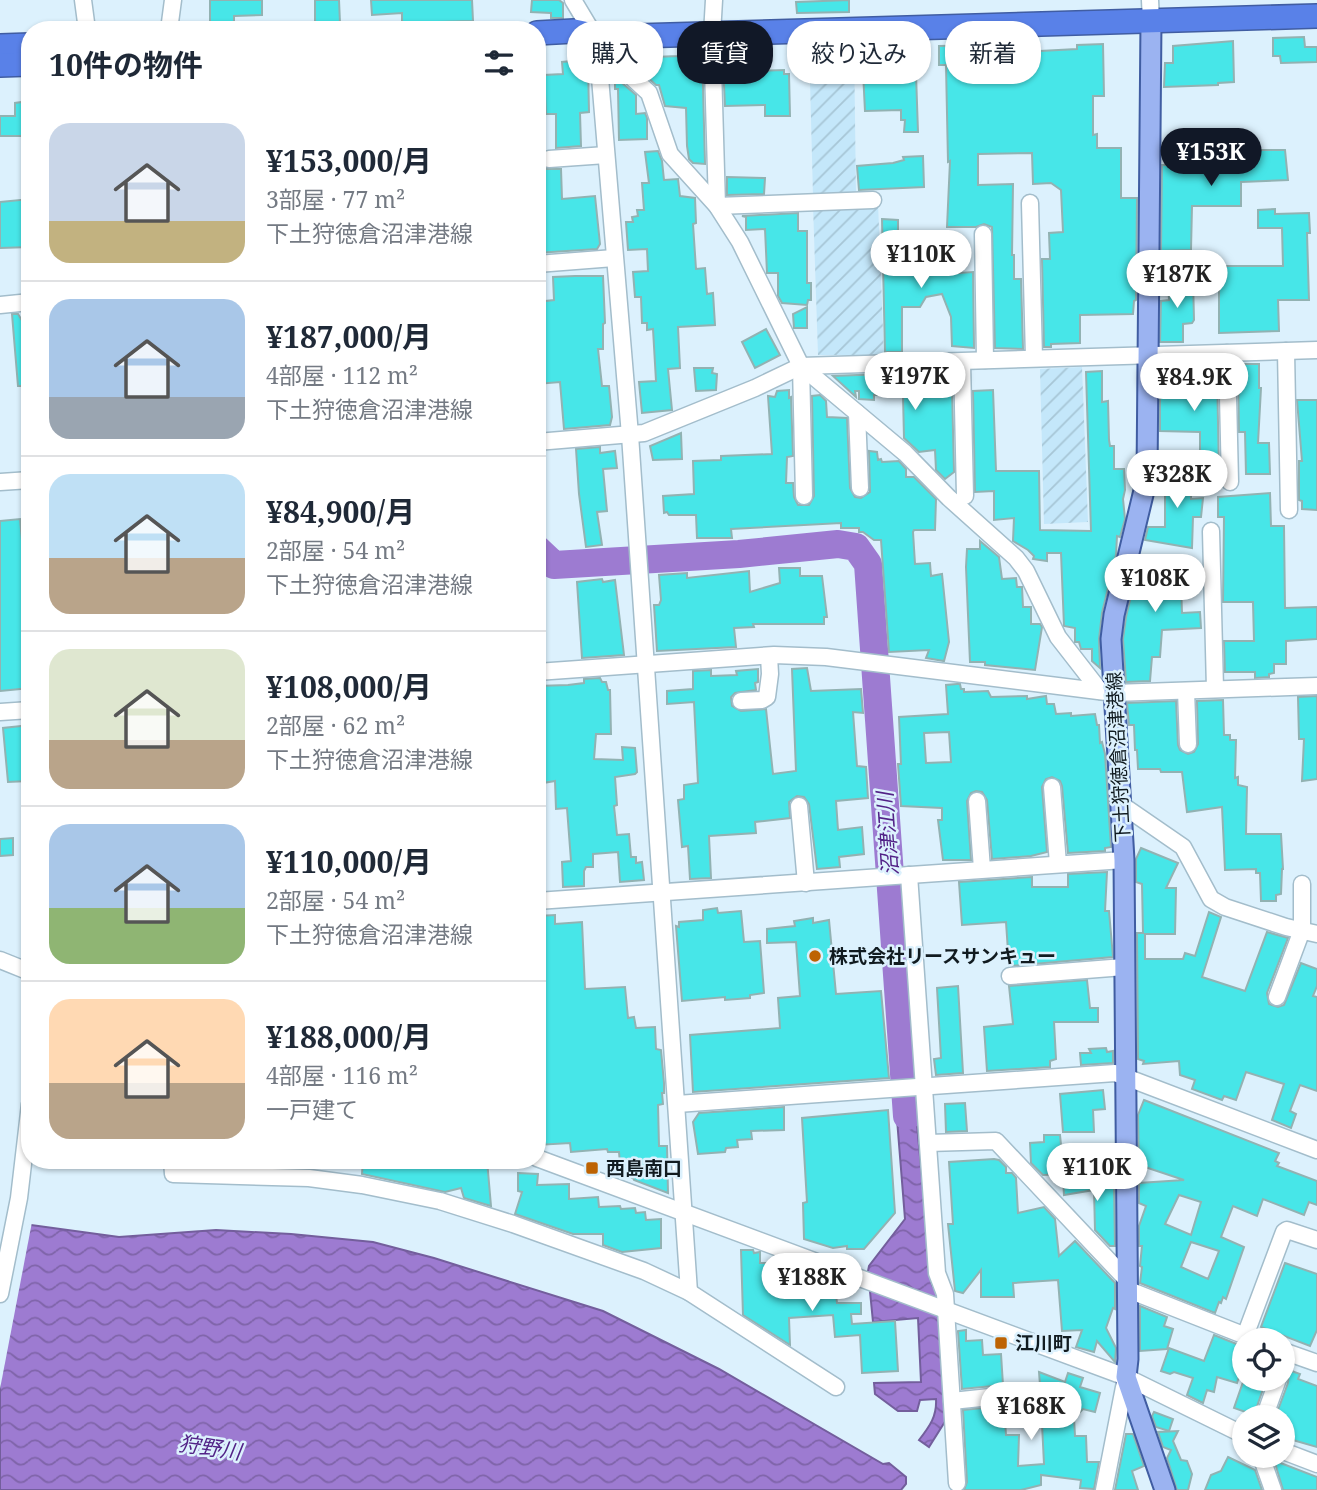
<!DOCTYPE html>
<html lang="ja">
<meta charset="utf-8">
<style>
body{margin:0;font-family:"Noto Serif","Noto Sans JP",serif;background:#f6f6f7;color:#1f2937;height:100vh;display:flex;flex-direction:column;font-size:26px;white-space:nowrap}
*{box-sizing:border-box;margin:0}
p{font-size:23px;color:#747a83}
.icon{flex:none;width:38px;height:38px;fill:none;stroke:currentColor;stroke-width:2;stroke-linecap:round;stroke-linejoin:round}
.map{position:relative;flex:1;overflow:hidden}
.panel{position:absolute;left:21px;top:21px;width:525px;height:1148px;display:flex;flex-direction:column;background:#fff;border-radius:28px;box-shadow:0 2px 5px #0004}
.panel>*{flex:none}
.guide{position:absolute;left:567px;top:21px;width:644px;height:63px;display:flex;gap:14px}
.controls{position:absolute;left:1232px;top:1328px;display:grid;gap:14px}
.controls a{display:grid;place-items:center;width:63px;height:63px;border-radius:50%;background:#fff;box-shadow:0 2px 5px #0004;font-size:35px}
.price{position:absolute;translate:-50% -60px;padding:0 16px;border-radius:24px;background:#fff;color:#222;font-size:23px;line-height:46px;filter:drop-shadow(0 2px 4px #0008)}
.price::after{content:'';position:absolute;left:50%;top:42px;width:21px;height:16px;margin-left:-10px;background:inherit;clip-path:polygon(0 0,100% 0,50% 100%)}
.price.selected{background:#111827;color:#fff}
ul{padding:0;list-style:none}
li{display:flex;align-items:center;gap:21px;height:175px;padding:0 28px}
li+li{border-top:2px solid #e0e1e3}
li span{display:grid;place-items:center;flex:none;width:196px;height:140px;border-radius:21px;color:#555}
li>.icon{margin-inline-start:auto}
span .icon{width:84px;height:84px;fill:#fffc;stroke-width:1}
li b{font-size:30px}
h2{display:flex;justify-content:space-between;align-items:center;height:84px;padding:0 28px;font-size:30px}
.chip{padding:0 24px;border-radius:28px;background:#fff;box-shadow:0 2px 5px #0004;font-size:24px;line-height:63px}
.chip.selected{background:#111827;color:#fff}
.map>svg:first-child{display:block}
.industrial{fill:url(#industrial-furrows)}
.water{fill:url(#water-waves);stroke:#735e9c;stroke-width:2}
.pier{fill:#dcf1fd}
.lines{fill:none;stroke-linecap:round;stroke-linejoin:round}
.river{stroke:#9d7bd1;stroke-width:28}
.building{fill:#47e6e8;stroke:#92b2b2;stroke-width:2;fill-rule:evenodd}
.minor-casing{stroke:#a3bdcb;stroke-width:19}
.major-casing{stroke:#405da2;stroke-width:23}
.highway-casing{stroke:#405da2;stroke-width:26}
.minor{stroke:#fff;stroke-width:16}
.major{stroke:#9bb3f1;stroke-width:19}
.highway{stroke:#5981e8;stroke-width:23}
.poi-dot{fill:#bd6303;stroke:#dcf1fd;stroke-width:2.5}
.labels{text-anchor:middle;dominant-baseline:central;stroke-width:5;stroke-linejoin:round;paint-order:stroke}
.street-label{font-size:19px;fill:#111b20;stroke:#dcf1fd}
.poi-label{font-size:19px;font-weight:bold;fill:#111b20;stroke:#dcf1fd;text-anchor:start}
.water-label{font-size:21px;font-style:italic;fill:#522287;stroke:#dcf1fd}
</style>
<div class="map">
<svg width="1317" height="1490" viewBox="0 0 1317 1490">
<defs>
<pattern id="industrial-furrows" width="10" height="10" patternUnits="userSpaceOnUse" patternTransform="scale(1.75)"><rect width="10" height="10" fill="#c4e7fa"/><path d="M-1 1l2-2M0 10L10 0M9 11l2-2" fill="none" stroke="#a7c6d6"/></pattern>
<pattern id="water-waves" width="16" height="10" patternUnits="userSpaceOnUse" patternTransform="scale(1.75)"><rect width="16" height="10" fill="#9d7bd1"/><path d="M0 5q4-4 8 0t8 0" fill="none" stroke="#7f64a9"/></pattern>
</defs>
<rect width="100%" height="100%" fill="#dcf1fd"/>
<!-- industrial -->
<g class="industrial">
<path d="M854 41 856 196H813L809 42Z"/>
<path d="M878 203 884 355H818L813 205Z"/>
<path d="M1082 367 1088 522 1044 524 1040 369Z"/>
</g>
<!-- water -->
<g class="water">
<path d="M913 1082 932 1285 939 1297 946 1420 929 1447 919 1440C930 1426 937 1416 936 1399L920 1400 917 1411H898L875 1394 874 1383 921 1382 918 1318 873 1322 868 1271 869 1266 905 1219 895 1094Z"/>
<path d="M31 1225 119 1237 216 1230 291 1234 373 1242 434 1258 603 1311 719 1369 883 1464 889 1463 906 1477V1484L901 1490H0V1255Z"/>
</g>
<!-- pier -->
<path class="pier" d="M32 1222 0 1389V1250Z"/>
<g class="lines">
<!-- river -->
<path class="river" d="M537 549 554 565 739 554 838 544 856 547 868 564 907 1116"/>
</g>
<!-- building -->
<g class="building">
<path d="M210 0H262V15L234 16V27L210 28Z"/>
<path d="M315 0H339L340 23 315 24Z"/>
<path d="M371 0H472L473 21 402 23V13L372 15Z"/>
<path d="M532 0H559L563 3V18H551V13L531 12Z"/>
<path d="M849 0V12L797 13 796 2Z"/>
<path d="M1304 37 1305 47H1317V62L1281 63 1280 56H1273V38Z"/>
<path d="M1233 41 1234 82 1218 83V85L1164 87 1165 63H1173V46Z"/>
<path d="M1103 44 1104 96H1093V135L1097 134V148H1121V198H1137L1136 300 1134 301 1133 314 1080 315V343L1051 344V347H1044L1042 259H1050L1049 233 1063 232 1061 190 1051 183 1033 184 1032 153 978 154V185L1013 184 1012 255H1014V279H1021L1023 349 995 348 992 227 984 224 976 227H947L950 161 948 162 946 65H939V46L986 45V48H1000V53L1077 49V45Z"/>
<path d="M901 45H915L918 132H904L905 120H901V110L865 111 862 52 867 47Z"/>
<path d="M702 51 705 164 693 163 689 159 687 146 686 108 665 106 659 85H656L643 73 631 58 678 56V52Z"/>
<path d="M582 60 588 66 589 112 580 113 581 146 556 148V114H546L544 75 563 74 562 62Z"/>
<path d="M723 64H751V71L784 70V74H789L790 116H765V105L725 106Z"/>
<path d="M615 77 636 95V114L645 113 647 118V139L619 140 618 89H615Z"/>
<path d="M30 101V136H0V116H15V103Z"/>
<path d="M1261 150H1285L1288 180 1241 182V206H1192L1191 250 1161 251 1162 165H1181L1180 161H1189V156L1242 154V152Z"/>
<path d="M658 151 662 161 664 180 678 179 680 196 695 198 696 223 693 224 696 269 705 268 707 294 713 293 715 325 678 327 680 368 668 369 672 410 642 413 639 382 656 381 653 329 647 330V323H642L641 297H635L633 272 648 271 647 249 628 250 626 222H633L632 217 638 216 637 210H644L642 183H649L645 152Z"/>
<path d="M923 156 924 187 859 190 857 166 893 163 904 160 903 157Z"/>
<path d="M539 159 545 169H561L562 199 595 196 600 244 597 249 537 253Z"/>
<path d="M727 177 765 178 764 194 727 195Z"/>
<path d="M30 199V247L0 248V202Z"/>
<path d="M1275 209V214L1309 213 1310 233H1307L1309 300H1278L1279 331 1219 333V266H1283L1282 228H1258V210Z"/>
<path d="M798 213V231H807V283H811V300H808L807 305 782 303 778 296V273H767L765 229 746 230V217L742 216Z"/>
<path d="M882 219 898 220V242L924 241V273H931V275L973 272 974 348 952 346 951 317 942 294 926 297 920 307H902V352H885Z"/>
<path d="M575 276H603L605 323 603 324V349H598L602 386H609L612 417 610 425 564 429 560 382 537 384V302L554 300 553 277Z"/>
<path d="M1168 279H1193L1194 320 1192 323 1183 324V342H1160L1161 301 1169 300Z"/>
<path d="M807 307V328H794L793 314Z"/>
<path d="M12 314H18L26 327 30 326V386H18Z"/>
<path d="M766 329 780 355 755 368 742 342Z"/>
<path d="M1238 364H1259V388H1261L1258 443H1269L1270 474H1246L1245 432H1239Z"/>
<path d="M694 368H713L712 373 717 374 716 390 696 391Z"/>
<path d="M1102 371V402L1108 401 1109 440 1110 446H1114V469H1124L1125 490 1123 499 1125 519 1120 537 1117 536 1116 555 1102 613 1099 639 1100 668 1092 661V649H1081L1079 642H1075V628L1064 626 1061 553H1047V561L1033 559 1034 556 1028 550 1013 541 1014 518 994 520V491L975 492 973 391 993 390 996 471H1039L1040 530 1091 531 1086 372Z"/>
<path d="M1199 371H1217L1219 474H1200V432L1160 431V395H1166V375L1199 376Z"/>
<path d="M910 373 928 374 926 391 952 390 954 472 945 479 936 470 935 450 919 452 904 438 903 395H874V400L859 399V391H855L856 397 833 376Z"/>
<path d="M789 390V398L791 397 793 456 787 457 786 483H793L794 497 798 505H809L814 496 812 396 820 395 826 401 827 417 847 418 850 488 855 497 861 498 870 492 869 451 877 452 878 460 881 459 882 462 899 461 906 469V477H914L936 499 935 530H914L913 532 915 564 930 563 931 576 942 574 949 642 944 661 926 658 929 650 889 652 881 540H874L863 532H859V528H841V523L731 529 732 538H697L696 515H669L667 512 664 513 663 496 694 494 693 461 721 460V456L772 454 768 396 775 397 777 391Z"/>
<path d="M1297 400H1317V510L1302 509V501L1299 500V461H1302Z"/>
<path d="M681 433 682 459 653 460 650 446Z"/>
<path d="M600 447V453L615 451 617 468 603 469 607 511 597 512 602 545 586 547 579 494 576 449Z"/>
<path d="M1165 467H1191V499L1203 498 1201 517H1193L1192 548 1145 540 1148 527H1165Z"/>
<path d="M1270 493 1271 526H1284L1285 608 1317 607V639L1286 641V664H1274V673L1269 674V677L1255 678V672H1225L1224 641H1254L1253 602H1223L1224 517H1218V497Z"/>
<path d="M20 519 27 596H30V688L0 691V521Z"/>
<path d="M980 541 999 557 1002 579 1016 578 1017 587H1022L1023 607H1031V624H1040L1042 627 1035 670 985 665V662H970L966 567 967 549H980Z"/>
<path d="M1192 561 1191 584H1181L1182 613 1200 612 1201 628 1162 630 1160 657H1152L1150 681 1126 682 1123 639 1126 617 1139 562Z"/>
<path d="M779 568H800V576H822L827 617H824V624H753L754 627 734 628 736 647 657 651 654 605H659L661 600 659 575 687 573V578L749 571 750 592 780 583Z"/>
<path d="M602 579 603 582 615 580 624 655 582 658 577 582Z"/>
<path d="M807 668 811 691 861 689 863 713 853 712 857 766 866 767 868 798 836 801 838 830 862 827 864 854 839 857 840 867 817 869 809 804 804 797 797 796 789 802 790 818 755 822 756 833 709 836 711 878 690 879 688 846 682 847 678 800 684 799V785L698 783 694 702 667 704V691L693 689V671L711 670V676L737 675 736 671 758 669V682L755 683 756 690 735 693 731 697 732 706 741 711 766 709 773 774 796 771 792 669Z"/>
<path d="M600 678 602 682H606L608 690H610L611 734H596L594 759 623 760 622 747 635 748 637 772 635 774 615 777 617 805 614 806 617 835 629 834 631 857H636V863L642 862 644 880 620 882 618 852 593 854V867H586L584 871V886L563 887 562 862 571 861 567 808 556 809 555 781 537 784V686L568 685 584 683V679Z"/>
<path d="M957 684H960L961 689H964V692L988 691 991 697 1027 696V699L1046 696 1047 704H1054L1056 714 1071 713V716L1095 714 1097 725H1099L1100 743 1102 742 1105 754 1111 847 1105 848V851L1068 853 1062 786 1060 781 1052 777 1046 779 1042 787 1047 852 1031 856 992 859 987 800 982 792 976 791 971 793 967 801 971 860H943L938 820H942V808L901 806 898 764H901L899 717 948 714 946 685ZM949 732 951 762 926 763 924 733Z"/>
<path d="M1317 696V779L1302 781 1304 739H1299L1298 697Z"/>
<path d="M1223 700 1224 735H1230V740H1236L1235 778 1238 777V785L1247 787 1246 834H1281L1283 869H1282L1281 894 1276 895V901H1261L1260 873H1256V869L1225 870 1222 807 1187 812 1182 772H1161L1160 769H1138L1137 750H1135L1134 725H1129L1127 703 1176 701 1178 745 1180 750 1188 754 1194 752 1198 744 1197 701Z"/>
<path d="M30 725 28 781 8 782 3 728Z"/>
<path d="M13 838V855L0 856V839Z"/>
<path d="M1141 848 1178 863 1166 888H1176L1175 934H1145V959H1183L1185 953 1195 956 1209 912 1221 917 1202 977 1245 991 1267 932 1288 938 1267 993 1269 1004 1278 1007 1284 1005 1301 963 1317 969V986L1313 996 1317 997V1091L1300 1085 1290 1111 1296 1114 1291 1128 1272 1120 1284 1084 1246 1072 1236 1100 1224 1096 1222 1100 1192 1089 1195 1080 1180 1075 1179 1061 1143 1064 1144 1061 1138 1059 1137 933H1143L1142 884 1136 882V859Z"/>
<path d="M1107 872 1105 911H1109L1113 957 1009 966 1006 922 962 925 959 882 1032 877V887H1068V874Z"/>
<path d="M717 908 718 913 741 911 744 942 760 941 764 993 750 995V998L725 1000V997L682 1001 676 926 679 927V922L703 920V910Z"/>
<path d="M555 915V924L582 922 585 989 625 987 628 1018 634 1017 636 1028 655 1027 656 1049 661 1050 664 1083V1093H662L663 1104 658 1105 659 1146H667L668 1193 634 1180 633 1178 621 1176 619 1152H608L607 1149 571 1152 570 1143 537 1145V1119H540L537 1091V916Z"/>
<path d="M813 918V923L829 920 836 994 881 991 889 1078 693 1092 690 1035 780 1028 778 998 800 996 796 942 767 943V929L795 926 794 921Z"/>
<path d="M1087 980 1090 1008H1098V1022H1054L1056 1059 1050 1061V1067L987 1071 984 1027 1013 1024 1009 986Z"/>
<path d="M958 986 963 1073 936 1075 934 1059 941 1058 937 988Z"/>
<path d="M1106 1048 1107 1052 1113 1051V1063L1081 1065 1080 1053H1091L1089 1049Z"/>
<path d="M1103 1090 1105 1109 1093 1110 1094 1132H1063L1060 1094Z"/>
<path d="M1144 1100 1279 1153 1275 1161 1279 1163 1277 1166 1317 1181V1205L1309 1202 1304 1215 1263 1199 1257 1216 1233 1206 1221 1237 1244 1247 1226 1299 1223 1297 1221 1303 1219 1302 1215 1313 1140 1283 1142 1267 1140 1266 1142 1246H1139V1226L1146 1206 1139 1203V1183L1184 1180 1139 1165 1138 1115ZM1179 1195 1201 1202 1191 1235 1165 1224ZM1191 1242 1219 1251 1208 1279 1181 1267Z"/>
<path d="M965 1103 967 1131 946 1132 945 1104Z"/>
<path d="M784 1107V1130L751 1131 752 1139 737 1140 738 1147 726 1148 725 1152 698 1154 693 1122 699 1113Z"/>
<path d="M888 1110 895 1213 864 1249H847V1246L833 1248 804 1239 803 1203 807 1202 802 1118Z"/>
<path d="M1044 1135H1060L1064 1174 1043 1175 1031 1163 1030 1143 1044 1142Z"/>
<path d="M994 1159 999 1160 1006 1167V1173H1012L1016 1178 1018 1213 1044 1207 1055 1219 1059 1256 1075 1241 1115 1283V1309L1113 1308 1106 1328 1116 1348 1115 1362 1097 1341 1094 1352 1076 1347 1082 1330 1062 1331 1058 1280 1013 1283 1014 1297H981V1270L963 1293 955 1291 948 1224H953L949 1162Z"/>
<path d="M363 1160H487L491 1206 464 1198 461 1188 445 1192 362 1174Z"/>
<path d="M518 1173 538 1174 537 1185 569 1184V1199L598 1197 599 1207 620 1206 621 1209 635 1208 636 1213 645 1212 646 1220 661 1219V1248L622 1252 603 1245V1234H573L515 1214 522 1192 518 1191Z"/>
<path d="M1085 1175H1098V1187L1114 1185 1115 1246H1110L1095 1230 1094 1190 1064 1195 1063 1178Z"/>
<path d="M741 1250H753L754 1253 760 1252V1263H774L775 1283 805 1281 806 1296 836 1295 837 1303H861V1314H851L852 1324 895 1321 898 1371 862 1373 860 1335 835 1337 833 1315 789 1318 790 1345 743 1315Z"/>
<path d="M1285 1263 1317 1274V1330L1310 1346 1261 1327Z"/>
<path d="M1140 1306 1167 1317 1164 1326 1173 1329 1167 1349 1140 1351Z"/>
<path d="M966 1330V1341L982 1340 983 1355 1001 1354 1003 1385 962 1389 958 1331Z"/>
<path d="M1214 1335 1244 1347V1361L1237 1383 1217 1377 1214 1392 1207 1390 1203 1403 1187 1395 1193 1378 1174 1372 1170 1374 1161 1371 1169 1348 1204 1361Z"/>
<path d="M1289 1370 1300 1374 1298 1379 1317 1386V1447L1286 1438 1289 1431 1283 1429V1418H1275L1288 1383Z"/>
<path d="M1039 1372 1065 1382 1068 1373 1083 1378 1080 1387 1100 1393 1095 1412 1083 1409 1074 1418 1075 1436H1086L1087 1462H1099L1094 1489 1080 1488 1081 1480 1041 1475V1485L1021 1490H964L967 1482 963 1410 1004 1406 1006 1435H1019L1018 1466 1044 1464 1042 1424 1050 1423 1048 1400 1041 1398Z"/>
<path d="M1243 1382 1263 1389 1254 1415 1234 1408Z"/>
<path d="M1154 1412 1173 1419 1169 1431 1156 1427 1152 1416Z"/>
<path d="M1178 1431 1173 1441 1181 1460 1187 1461 1192 1474 1188 1490H1177L1167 1458 1171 1450 1163 1447 1158 1432Z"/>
<path d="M1126 1434H1133L1144 1466 1132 1471 1138 1490H1115Z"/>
<path d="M1228 1457 1255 1470 1262 1490H1205L1211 1475 1221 1471Z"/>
<path d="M1278 1462 1317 1477V1490H1283L1275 1463Z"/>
</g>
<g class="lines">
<defs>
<g id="minor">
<path d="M83 0 87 30"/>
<path d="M573 0 591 30 602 37 610 57 649 93 670 154 717 206 740 242 801 366 905 453 949 498 1016 558 1026 571 1058 637 1100 691"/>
<path d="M714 0 712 34 717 206 873 200"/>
<path d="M1150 0 1151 21"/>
<path d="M169 30 173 0"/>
<path d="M602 37 598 54 630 435 689 1292"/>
<path d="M549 159 606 155"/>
<path d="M1030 203 1034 358"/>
<path d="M983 234 985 360"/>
<path d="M537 264 614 258"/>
<path d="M0 305 30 302"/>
<path d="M1286 351 1289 510"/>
<path d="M1227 353 1230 482"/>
<path d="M962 362 965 496"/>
<path d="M801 366 804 496"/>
<path d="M857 413 860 488"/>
<path d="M537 442 644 433 755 388 801 366 1317 350"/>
<path d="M0 482 30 480"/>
<path d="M1211 531 1215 689"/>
<path d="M537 672 774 655 826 657 1114 693 1317 686"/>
<path d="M1186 691 1188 744"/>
<path d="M741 701 762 700 767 697 770 674 769 656"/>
<path d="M0 712 30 710"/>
<path d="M1052 787 1058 864"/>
<path d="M977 801 982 869"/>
<path d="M1122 805 1183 847 1211 899 1225 907 1286 927 1317 934"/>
<path d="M799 806 806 883"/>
<path d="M909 875 937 1273 945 1294 957 1483"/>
<path d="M537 901 1124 860"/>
<path d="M0 960 30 972"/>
<path d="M1010 976 1124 967"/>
<path d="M1277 997 1302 930V884"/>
<path d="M677 1104 1115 1073 1317 1150"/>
<path d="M928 1143 996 1141 1127 1280"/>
<path d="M537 1158 1126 1377 1244 1435"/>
<path d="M172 1160 173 1174 309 1178 362 1185 440 1201 513 1224 644 1271 689 1292 836 1387"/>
<path d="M1126 1289 1256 1340"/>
<path d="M0 1294 19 1198 30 1104"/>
<path d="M1245 1336 1284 1232 1287 1230 1317 1240"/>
<path d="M1283 1351 1317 1363"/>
<path d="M952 1401 1009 1395 1022 1397"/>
<path d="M1264 1418 1278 1379"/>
<path d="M1283 1451 1317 1464"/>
<path d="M1261 1456 1273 1490"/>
<path d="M1104 1490 1126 1377"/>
</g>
<path id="major" d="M1151 21 1147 478 1114 615 1111 639 1124 860 1128 1359 1126 1377 1165 1490"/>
<g id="highway">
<path d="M537 33 574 31 602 37 1317 16"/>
<path d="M0 46 30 45"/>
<path d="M0 65 30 64"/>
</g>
</defs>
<!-- minor casing -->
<use href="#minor" class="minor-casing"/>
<!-- major casing -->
<use href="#major" class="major-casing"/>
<!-- highway casing -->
<use href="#highway" class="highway-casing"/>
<!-- minor -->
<use href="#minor" class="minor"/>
<!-- major -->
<use href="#major" class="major"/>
<!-- highway -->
<use href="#highway" class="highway"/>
</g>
<!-- markers -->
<g class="poi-dot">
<circle cx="815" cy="956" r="7"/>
<rect x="585" y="1161" width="14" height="14" rx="3.5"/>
<rect x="994" y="1336" width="14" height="14" rx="3.5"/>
</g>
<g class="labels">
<!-- street labels -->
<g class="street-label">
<text transform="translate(1118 757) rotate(-93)">下土狩徳倉沼津港線</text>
</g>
<!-- poi labels -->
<g class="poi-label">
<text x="829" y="956">株式会社リースサンキュー</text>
<text x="606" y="1168">西島南口</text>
<text x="1015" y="1343">江川町</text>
</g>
<!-- water labels -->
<g class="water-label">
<text transform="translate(887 834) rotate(-94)">沼津江川</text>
<text transform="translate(210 1447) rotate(8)">狩野川</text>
</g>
</g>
</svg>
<div class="controls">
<a><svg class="icon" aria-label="locate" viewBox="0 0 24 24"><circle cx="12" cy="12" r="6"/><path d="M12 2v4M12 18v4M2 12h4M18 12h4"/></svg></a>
<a><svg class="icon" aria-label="layers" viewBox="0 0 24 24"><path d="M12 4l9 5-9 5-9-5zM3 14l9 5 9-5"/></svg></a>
</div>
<b class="price selected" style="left:1211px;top:188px">¥153K</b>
<b class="price" style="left:921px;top:290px">¥110K</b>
<b class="price" style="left:1177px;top:310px">¥187K</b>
<b class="price" style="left:915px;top:412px">¥197K</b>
<b class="price" style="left:1194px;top:413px">¥84.9K</b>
<b class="price" style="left:1177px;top:510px">¥328K</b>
<b class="price" style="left:1155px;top:614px">¥108K</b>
<b class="price" style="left:1097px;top:1203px">¥110K</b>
<b class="price" style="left:812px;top:1313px">¥188K</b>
<b class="price" style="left:1031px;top:1442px">¥168K</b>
<div class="guide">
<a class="chip">購入</a>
<a class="chip selected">賃貸</a>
<a class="chip">絞り込み</a>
<a class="chip">新着</a>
</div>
<section class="panel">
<h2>10件の物件<svg class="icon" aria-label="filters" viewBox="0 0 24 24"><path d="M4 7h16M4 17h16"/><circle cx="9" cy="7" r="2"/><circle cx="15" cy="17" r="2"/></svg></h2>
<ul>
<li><span style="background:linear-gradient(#c9d6e8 70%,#c2b280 0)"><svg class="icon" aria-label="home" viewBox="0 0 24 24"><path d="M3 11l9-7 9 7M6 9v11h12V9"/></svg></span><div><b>¥153,000/月</b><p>3部屋 · 77 m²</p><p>下土狩徳倉沼津港線</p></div></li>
<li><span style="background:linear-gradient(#a9c7e8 70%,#9aa5b1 0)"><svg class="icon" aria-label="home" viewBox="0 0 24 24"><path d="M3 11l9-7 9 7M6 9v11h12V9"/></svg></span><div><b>¥187,000/月</b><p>4部屋 · 112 m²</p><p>下土狩徳倉沼津港線</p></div></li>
<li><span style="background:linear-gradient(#bfe0f5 60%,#b9a48a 0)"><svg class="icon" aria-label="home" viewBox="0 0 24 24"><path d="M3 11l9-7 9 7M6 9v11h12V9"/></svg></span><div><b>¥84,900/月</b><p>2部屋 · 54 m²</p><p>下土狩徳倉沼津港線</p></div></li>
<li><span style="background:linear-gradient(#dfe7d0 65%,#b9a48a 0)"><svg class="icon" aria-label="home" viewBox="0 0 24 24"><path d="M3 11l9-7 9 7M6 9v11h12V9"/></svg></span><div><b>¥108,000/月</b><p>2部屋 · 62 m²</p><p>下土狩徳倉沼津港線</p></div></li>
<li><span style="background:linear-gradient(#a9c7e8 60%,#8fb573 0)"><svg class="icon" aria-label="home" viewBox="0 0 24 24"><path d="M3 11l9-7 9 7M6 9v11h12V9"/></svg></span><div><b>¥110,000/月</b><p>2部屋 · 54 m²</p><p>下土狩徳倉沼津港線</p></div></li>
<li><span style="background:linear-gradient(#ffd9b3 60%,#b9a48a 0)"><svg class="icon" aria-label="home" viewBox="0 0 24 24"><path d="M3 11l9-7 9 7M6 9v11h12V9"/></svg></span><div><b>¥188,000/月</b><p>4部屋 · 116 m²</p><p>一戸建て</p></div></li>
</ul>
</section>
</div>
